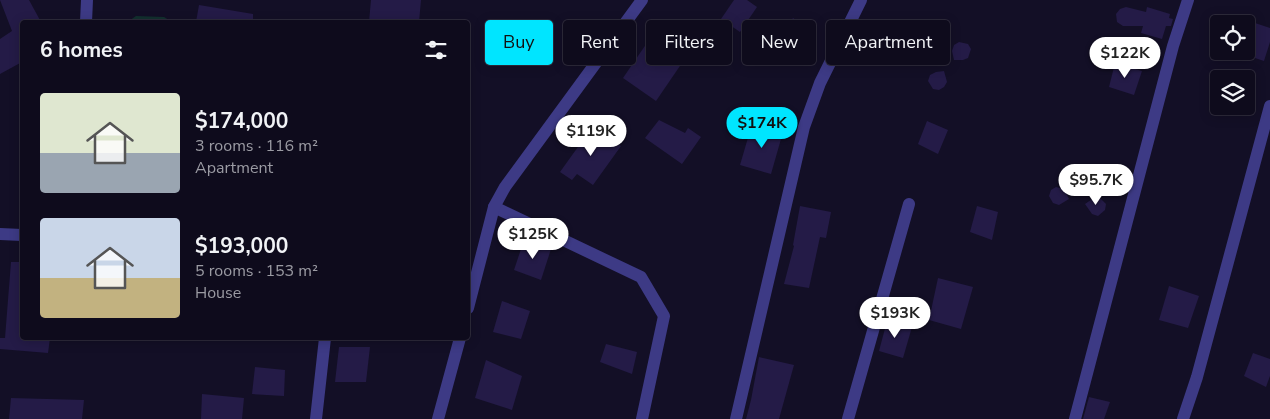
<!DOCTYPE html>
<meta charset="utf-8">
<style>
body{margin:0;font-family:"Nunito Sans",sans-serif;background:#1c1929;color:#f1f3f6;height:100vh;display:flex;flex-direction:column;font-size:19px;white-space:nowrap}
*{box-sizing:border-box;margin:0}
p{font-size:16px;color:#9b9ba3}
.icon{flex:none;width:28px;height:28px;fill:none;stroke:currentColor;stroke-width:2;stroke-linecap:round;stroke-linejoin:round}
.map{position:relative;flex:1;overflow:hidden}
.side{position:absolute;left:20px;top:20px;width:450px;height:320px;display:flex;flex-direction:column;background:#0e0b1c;border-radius:5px;box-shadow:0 2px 12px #0003,0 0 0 1px #2e2b3b}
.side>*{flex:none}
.hud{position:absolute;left:485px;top:20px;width:475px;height:45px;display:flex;gap:10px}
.fabs{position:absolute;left:1210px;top:15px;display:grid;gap:10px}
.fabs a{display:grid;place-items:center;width:45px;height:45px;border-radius:5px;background:#0e0b1c;box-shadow:0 2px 12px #0003,0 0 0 1px #2e2b3b;font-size:25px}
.price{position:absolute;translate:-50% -42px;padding:0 11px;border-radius:18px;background:#fff;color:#222;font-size:16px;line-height:32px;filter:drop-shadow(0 1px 2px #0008)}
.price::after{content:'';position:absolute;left:50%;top:30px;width:15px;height:11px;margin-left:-8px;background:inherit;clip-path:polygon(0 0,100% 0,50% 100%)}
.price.current{background:#00e5ff;color:#111}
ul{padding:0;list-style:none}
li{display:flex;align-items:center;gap:15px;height:125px;padding:0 20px}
li span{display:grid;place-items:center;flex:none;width:140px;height:100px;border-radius:5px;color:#555}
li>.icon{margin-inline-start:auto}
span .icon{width:60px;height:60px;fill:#fffc;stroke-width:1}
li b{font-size:21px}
h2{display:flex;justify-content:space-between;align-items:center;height:60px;padding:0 20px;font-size:21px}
.pill{padding:0 18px;border-radius:5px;background:#0e0b1c;box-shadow:0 2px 12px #0003,0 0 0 1px #2e2b3b;font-size:18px;line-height:45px}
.pill.current{background:#00e5ff;color:#111}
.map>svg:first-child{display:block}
.green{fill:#12302f}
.building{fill:#241b47}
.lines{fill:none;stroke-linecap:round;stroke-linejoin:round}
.minor{stroke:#3d3a85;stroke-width:12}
.tertiary{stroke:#3d3a85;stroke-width:12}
</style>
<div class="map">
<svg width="1270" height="419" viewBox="0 0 1270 419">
<rect width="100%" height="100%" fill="#130f26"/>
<!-- green -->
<path class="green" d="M136 16 164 17 172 22H130L129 21Z"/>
<!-- building -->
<g class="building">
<path d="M0 0H29L41 22H22V62L0 74V39L12 31Z"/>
<path d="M371 0H421L419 22H369Z"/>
<path d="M734 0H747L757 7 740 32 721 19Z"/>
<path d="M199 5 253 14V22H196Z"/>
<path d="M1126 7 1146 12 1147 7 1170 14 1169 18 1173 19 1171 26H1166L1162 39 1141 33 1143 26H1123L1117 22 1116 14 1120 9Z"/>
<path d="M793 18 817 35 802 56 778 39Z"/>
<path d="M1246 20 1270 28V42L1264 61 1246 55Z"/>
<path d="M651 37 684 60 656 101 623 78Z"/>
<path d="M959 42 968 44 971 49 968 58 963 60H954L952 51 954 45Z"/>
<path d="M1115 63 1142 71 1134 95 1109 87Z"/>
<path d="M944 71 947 82 944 87 939 90 933 89 928 81 930 75 936 72Z"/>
<path d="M659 120 685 133 688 128 701 137 682 164 645 138Z"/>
<path d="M927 121 948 130 938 154 918 144Z"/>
<path d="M752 124 783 132 771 174 740 165Z"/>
<path d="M593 126 621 146 593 185 577 174 572 180 560 172Z"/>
<path d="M1056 187 1064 189 1069 199 1059 205 1053 203 1049 196 1051 190Z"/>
<path d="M1095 197 1100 198 1106 204 1105 210 1098 216 1092 214 1085 204Z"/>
<path d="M800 206 831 212 826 238 820 237 809 288 784 284 794 246 793 245Z"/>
<path d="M977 206 998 212 992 240 970 232Z"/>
<path d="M524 240 551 249 541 280 514 270Z"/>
<path d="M11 262H22V338H50L48 353 0 349V338H5Z"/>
<path d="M938 278 973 287 961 329 929 320Z"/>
<path d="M1169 286 1199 296 1188 328 1159 320Z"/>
<path d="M502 301 530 311 521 339 493 332Z"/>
<path d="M887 321 912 327 903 358 879 351Z"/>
<path d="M606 344 637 352 632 374 600 362Z"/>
<path d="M339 347H370L366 382H335Z"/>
<path d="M1253 353 1270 359V376L1266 387 1244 376Z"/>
<path d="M759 357 794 365 779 419H746L751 400Z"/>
<path d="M486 360 522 376 512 410 475 398Z"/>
<path d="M255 367 285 370 284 396 252 394Z"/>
<path d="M202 394 244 398 242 419H201Z"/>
<path d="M1089 397 1110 402 1104 419H1083Z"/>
<path d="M11 398 84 400 82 419H9Z"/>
</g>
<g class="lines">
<!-- minor -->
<g class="minor">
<path d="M86 22 87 0"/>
<path d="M494 207 641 277 664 316 642 419"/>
<path d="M0 234 22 235"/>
<path d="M316 419 325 338"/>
<path d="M736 419 804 127 820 83 861 0"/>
<path d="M848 419 909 204"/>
<path d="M1075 419 1173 46 1188 0"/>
<path d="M1183 419 1197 377 1270 106"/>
</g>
<!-- tertiary -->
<g class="tertiary">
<path d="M468 308 494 207 505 187 642 0"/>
<path d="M438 419 460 338"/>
</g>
</g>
</svg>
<div class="fabs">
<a><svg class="icon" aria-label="locate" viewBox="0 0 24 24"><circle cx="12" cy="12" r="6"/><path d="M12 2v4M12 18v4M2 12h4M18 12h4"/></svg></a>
<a><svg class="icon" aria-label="layers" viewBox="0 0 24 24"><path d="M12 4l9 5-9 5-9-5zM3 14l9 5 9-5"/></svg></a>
</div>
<b class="price" style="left:1125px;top:79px">$122K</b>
<b class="price current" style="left:762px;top:149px">$174K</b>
<b class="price" style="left:591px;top:157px">$119K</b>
<b class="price" style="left:1096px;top:206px">$95.7K</b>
<b class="price" style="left:533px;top:260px">$125K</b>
<b class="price" style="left:895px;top:339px">$193K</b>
<div class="hud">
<a class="pill current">Buy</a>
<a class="pill">Rent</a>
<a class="pill">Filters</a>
<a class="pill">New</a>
<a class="pill">Apartment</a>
</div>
<section class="side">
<h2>6 homes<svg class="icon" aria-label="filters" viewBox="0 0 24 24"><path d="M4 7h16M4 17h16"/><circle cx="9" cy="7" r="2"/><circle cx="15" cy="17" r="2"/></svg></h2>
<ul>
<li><span style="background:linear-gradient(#dfe7d0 60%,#9aa5b1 0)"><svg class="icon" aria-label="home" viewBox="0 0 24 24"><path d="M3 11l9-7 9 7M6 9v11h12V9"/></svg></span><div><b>$174,000</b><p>3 rooms · 116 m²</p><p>Apartment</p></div></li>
<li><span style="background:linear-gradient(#c9d6e8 60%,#c2b280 0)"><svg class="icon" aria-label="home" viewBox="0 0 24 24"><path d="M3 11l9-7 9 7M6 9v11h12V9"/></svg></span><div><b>$193,000</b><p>5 rooms · 153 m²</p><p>House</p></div></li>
</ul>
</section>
</div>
